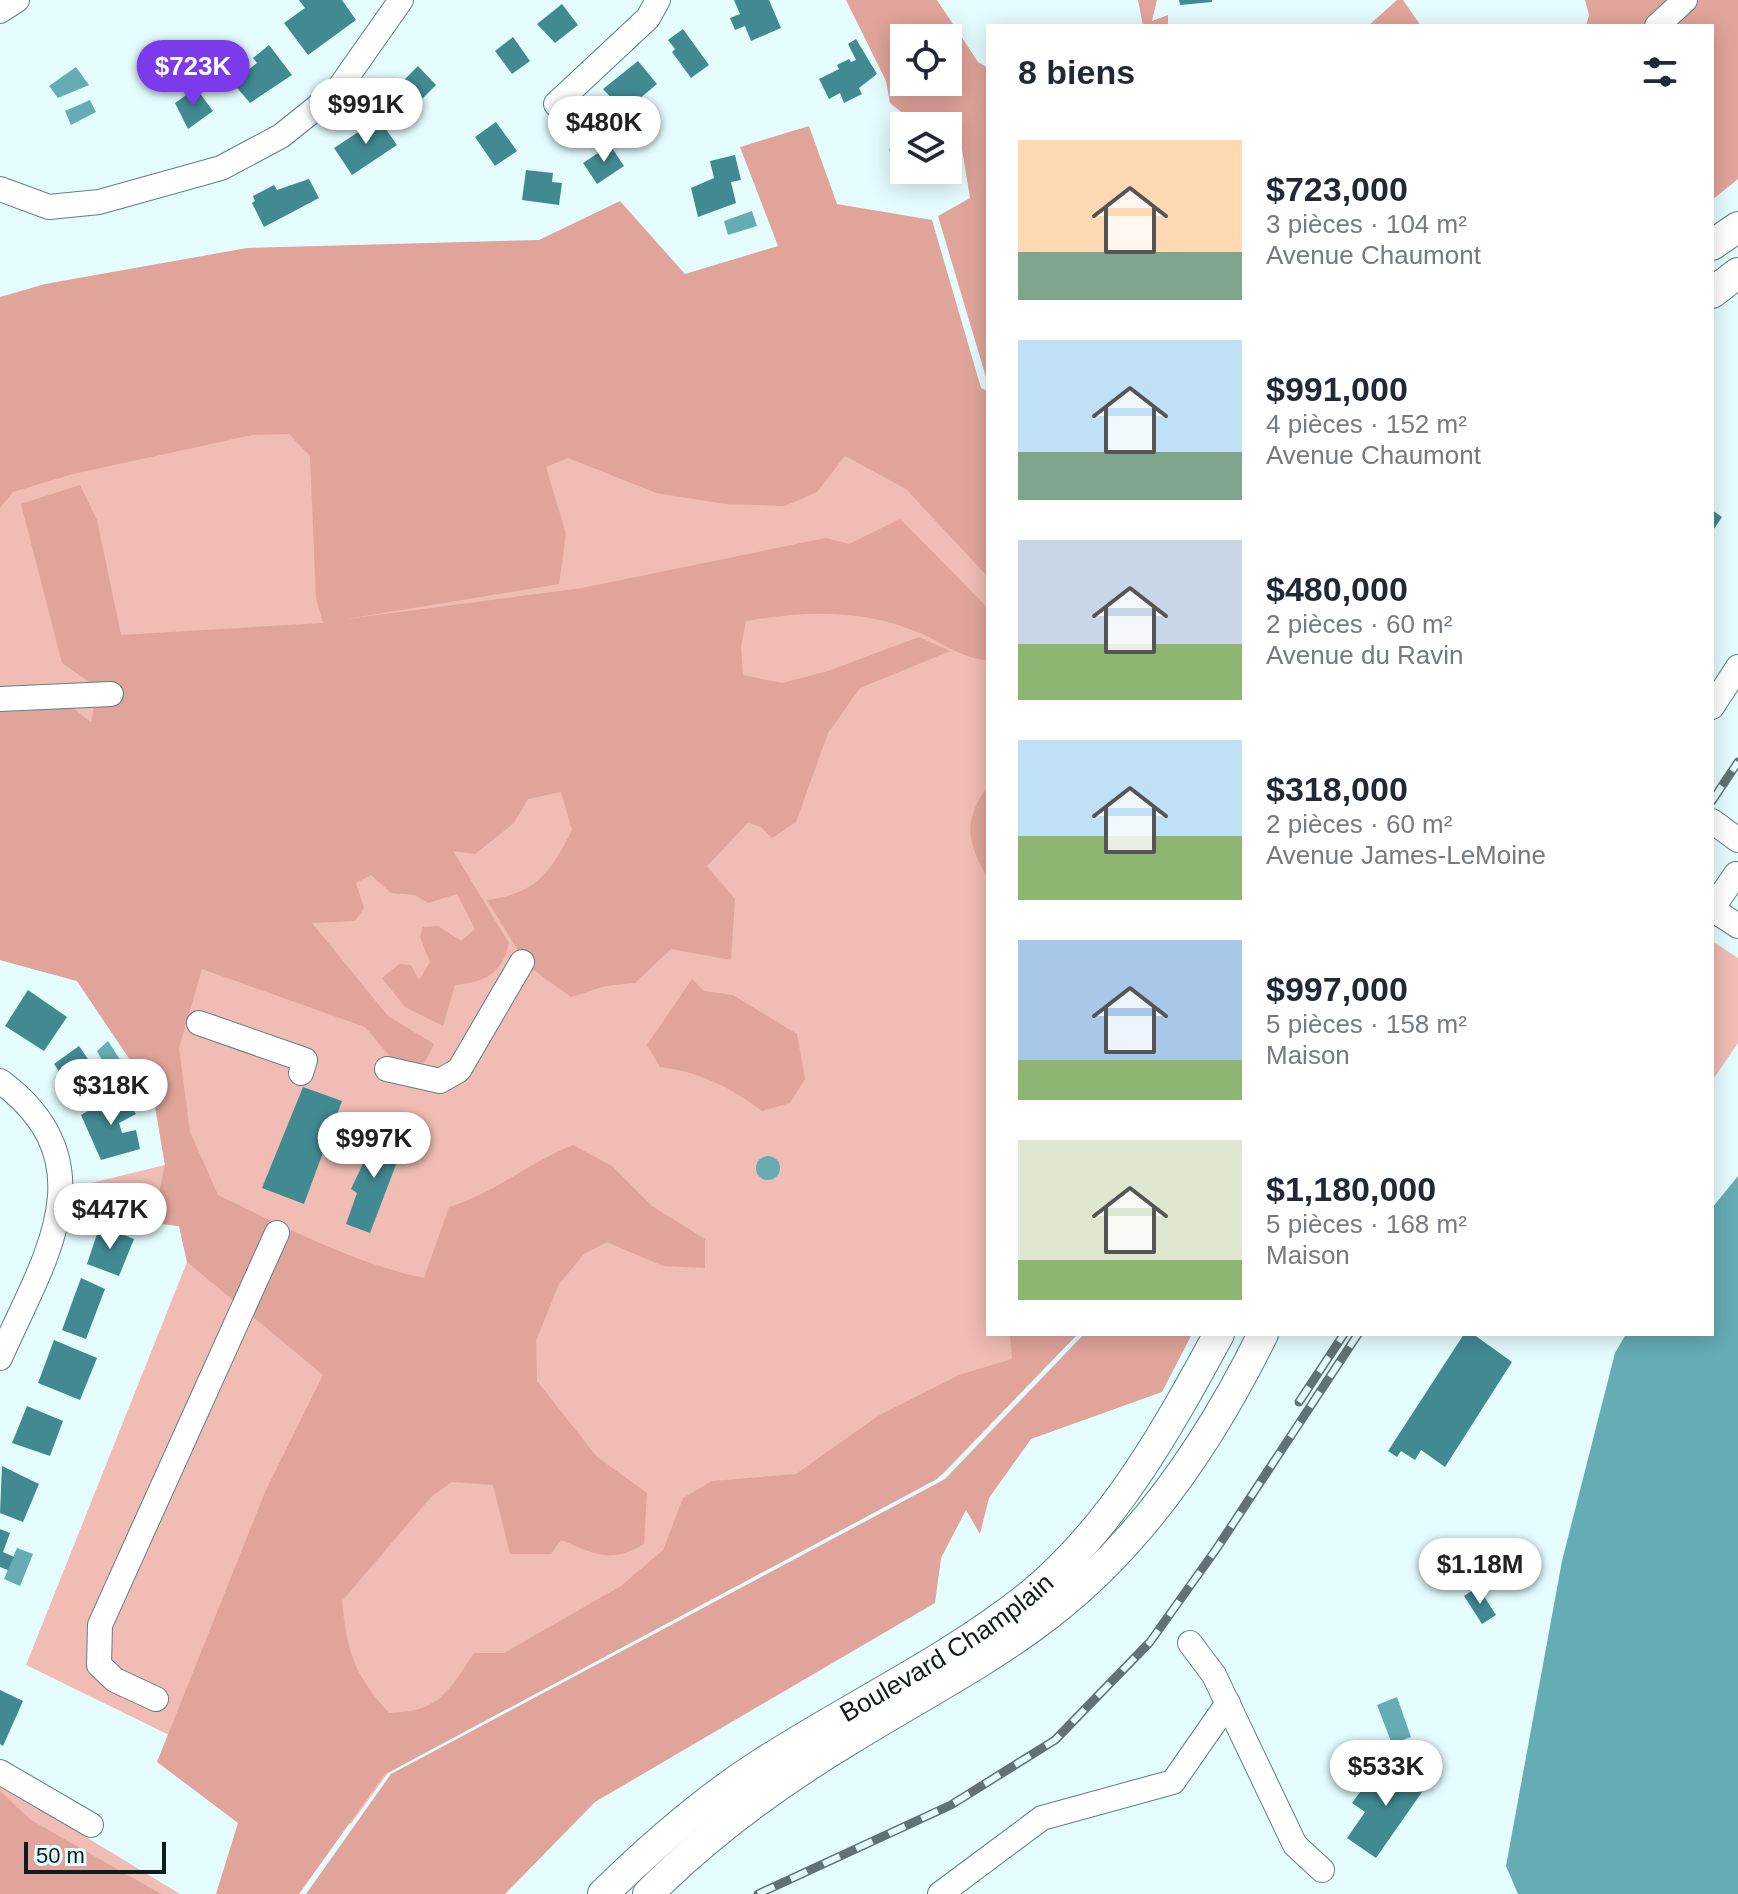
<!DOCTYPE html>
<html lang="fr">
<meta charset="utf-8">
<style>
body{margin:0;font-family:Helvetica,sans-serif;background:#f6f6f7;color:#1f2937;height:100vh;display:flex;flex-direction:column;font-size:30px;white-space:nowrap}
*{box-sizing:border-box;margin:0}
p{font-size:26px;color:#747a83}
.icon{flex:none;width:44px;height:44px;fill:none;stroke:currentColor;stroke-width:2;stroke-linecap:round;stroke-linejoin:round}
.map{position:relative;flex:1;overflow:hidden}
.sheet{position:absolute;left:986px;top:24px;width:728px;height:1312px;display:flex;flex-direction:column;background:#fff;border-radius:0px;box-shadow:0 4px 20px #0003}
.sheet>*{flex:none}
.tools{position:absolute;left:890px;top:24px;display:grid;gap:16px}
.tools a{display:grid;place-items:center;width:72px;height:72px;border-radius:0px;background:#fff;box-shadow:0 4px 20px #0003;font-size:40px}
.scale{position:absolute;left:24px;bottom:20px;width:142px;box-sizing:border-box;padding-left:8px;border:4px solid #0d1c1d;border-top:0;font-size:22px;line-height:28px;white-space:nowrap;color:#0d1c1d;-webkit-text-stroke:6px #e4fcfe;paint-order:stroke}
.price{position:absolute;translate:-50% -68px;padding:0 18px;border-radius:28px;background:#fff;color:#222;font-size:26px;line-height:52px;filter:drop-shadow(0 2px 4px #0008)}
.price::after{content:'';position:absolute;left:50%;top:48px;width:24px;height:18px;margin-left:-12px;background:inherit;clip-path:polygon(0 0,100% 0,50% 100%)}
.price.current{background:#7c3aed;color:#fff}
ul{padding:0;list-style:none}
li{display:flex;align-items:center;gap:24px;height:200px;padding:0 32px}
li span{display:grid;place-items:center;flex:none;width:224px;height:160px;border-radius:0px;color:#555}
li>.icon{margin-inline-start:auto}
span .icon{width:96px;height:96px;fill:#fffc;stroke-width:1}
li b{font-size:34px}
h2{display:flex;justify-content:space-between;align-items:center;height:96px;padding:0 32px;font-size:34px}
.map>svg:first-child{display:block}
.green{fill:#f0bcb3}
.forest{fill:#e0a49a;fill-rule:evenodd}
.water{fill:#65acb4}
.building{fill:#428a92}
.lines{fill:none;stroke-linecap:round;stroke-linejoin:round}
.minor-casing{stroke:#5c8084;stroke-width:26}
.major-casing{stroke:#5c8084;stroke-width:32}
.minor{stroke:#fff;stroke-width:24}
.major{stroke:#fff;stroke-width:30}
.rail-casing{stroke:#607273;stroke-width:9}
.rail{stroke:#e4fcfe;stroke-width:6;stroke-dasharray:18;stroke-linecap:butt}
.labels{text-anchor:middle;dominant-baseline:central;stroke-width:8;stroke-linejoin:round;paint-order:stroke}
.street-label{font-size:26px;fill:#0d1c1d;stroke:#e4fcfe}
</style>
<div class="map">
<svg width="1738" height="1894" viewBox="0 0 1738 1894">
<rect width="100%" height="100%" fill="#e4fcfe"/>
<!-- green -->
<g class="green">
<path d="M0 356 988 397V1334H1077L943 1474 390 1770 351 1824 26 1665 187 1262 179 1226 75 1213 79 1186 165 1165 153 1094 77 981 0 960Z"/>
<path d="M1712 941 1738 958V1043L1712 1081Z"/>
<path d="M0 1785 180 1894H0Z"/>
</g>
<!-- forest -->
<g class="forest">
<path d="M846 0H937L978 62 988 68V384L938 216 970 198 961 143 948 138V126H919L890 103 886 81ZM904 38H948V82H904Z"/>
<path d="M1138 0H1157L1152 21 1168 15V26H1143Z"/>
<path d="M1397 0H1403L1421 26H1368Z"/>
<path d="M1585 0H1738V179L1712 200V26H1586L1589 15Z"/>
<path d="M809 126 837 204 932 220 981 388 988 391V577L906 489 845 456 817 492 785 506 725 504 656 493 568 458 546 467 566 534 559 584 347 619 582 588 826 538 849 544 900 519 988 608V660C963 660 939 640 915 631 861 609 802 611 746 621L741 646 743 675 782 683 828 671 919 637 950 651 860 688 828 733 796 822 772 838 761 827 748 823 707 866 735 899 731 960 671 949 635 983 606 986 571 997 527 965 487 900C536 894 551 872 572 830L561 792 528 799 514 823 475 854 453 851 509 943C502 974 485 982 455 985L443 1026 405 1007 382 978 399 964 411 965 419 980 430 962 420 937 423 927 438 926 461 941 475 929 457 894 428 903 415 895 391 893 371 875 356 883 364 908 355 921 312 923 388 1016 434 1044 425 1062 400 1068 365 1027 202 969 179 1048 190 1132 218 1195C280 1225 358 1265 424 1278L449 1207C495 1193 528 1163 573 1145L612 1166 652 1206 705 1239V1268L663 1266 607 1242 584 1254 559 1284 536 1341 537 1381 597 1457 647 1493 644 1544C610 1564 595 1554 561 1540L551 1554H510L493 1485 452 1482 431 1497 342 1601C347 1653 354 1674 389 1713 439 1712 448 1692 474 1653H504L621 1586 663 1550 683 1498 712 1481 796 1474 878 1416 959 1375 1012 1359 1010 1334H1078L937 1479 384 1775 299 1894H216L238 1823 157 1762 265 1492 323 1375 187 1262 179 1226 127 1220 159 1193 165 1165 153 1094 77 981 0 960V712L73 708 91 722 98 688 62 663 21 504 80 485 97 520 121 635 323 623 316 598 310 456 289 434 252 435 73 474 13 492 0 508V297L45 284 247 248 539 240 620 201 685 274 778 246 740 147Z"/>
<path d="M988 786V879C967 842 962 821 988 786Z"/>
<path d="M692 979 704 991 733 995 797 1034 805 1079 790 1103 762 1111C730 1087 700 1072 660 1067L647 1045Z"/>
<path d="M1084 1334H1192L1162 1392 1031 1439 989 1498 980 1534 966 1510 941 1558 935 1603 595 1802 505 1894H306L391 1774 945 1479Z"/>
<path d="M0 1791 31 1820 161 1894H0Z"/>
</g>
<!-- water -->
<g class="water">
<path d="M76 67 89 85 58 98 49 86Z"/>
<path d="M90 100 96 112 71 125 65 111Z"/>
<path d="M894 121 905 126 904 154 900 156 889 151 893 139 890 126Z"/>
<path d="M752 211 757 226 728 235 724 221Z"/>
<path d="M108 1041 126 1069 111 1077 97 1051Z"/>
<circle cx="768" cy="1168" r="12"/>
<path d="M1738 1176V1894H1518L1506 1866 1562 1561 1615 1353 1626 1334H1712V1208Z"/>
<path d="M17 1548 33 1554 20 1586 4 1579Z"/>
<path d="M1397 1697 1411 1737 1392 1744 1377 1705Z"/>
</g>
<!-- building -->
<g class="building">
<path d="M299 0H342L356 20 308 55 284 23 305 8Z"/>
<path d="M734 0H769L781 28 751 41 745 26 735 30 730 18 740 14Z"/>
<path d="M1179 0H1212V2L1180 5Z"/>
<path d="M562 4 578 25 555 43 537 24Z"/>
<path d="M683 29 709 65 691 78 672 52 675 49 668 40Z"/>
<path d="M513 37 530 61 512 74 495 51Z"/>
<path d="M856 39 877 74 859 88 862 94 844 103 840 93 829 99 819 79 839 69 837 65 849 59 851 62 856 60 848 44Z"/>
<path d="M269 45 292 75 250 103 215 62 228 52 244 73 257 63 253 58Z"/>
<path d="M638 61 657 84 638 100 647 111 633 121 603 89Z"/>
<path d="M418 66 436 85 407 114 389 95Z"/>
<path d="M196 88 213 111 188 129 175 103Z"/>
<path d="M376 115 397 145 352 175 334 148 366 127 364 123Z"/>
<path d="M496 122 517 151 495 166 475 137Z"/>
<path d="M610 145 624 166 597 184 583 163Z"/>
<path d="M735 155 741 180 731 182 736 203 698 217 691 188 714 178 710 161Z"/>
<path d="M526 170 553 173 552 182 562 183 559 205 522 200Z"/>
<path d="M309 179 319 198 264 227 252 203 255 201 253 196 274 185 277 190Z"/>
<path d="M1712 510 1722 517 1712 532Z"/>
<path d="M28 990 67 1017 44 1051 5 1026Z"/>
<path d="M79 1046 101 1078 76 1096 54 1064Z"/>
<path d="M303 1087 342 1101 304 1204 262 1188Z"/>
<path d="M121 1091 136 1114 119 1123 122 1133 136 1130 140 1149 101 1160 81 1115Z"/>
<path d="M379 1130 405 1141 370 1233 346 1224 357 1193 351 1189Z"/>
<path d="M100 1225 134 1239 119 1276 87 1264Z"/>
<path d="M81 1278 105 1289 86 1339 62 1330Z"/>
<path d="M1464 1334H1473L1512 1362 1445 1467 1421 1450 1415 1460 1401 1451 1397 1457 1388 1451Z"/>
<path d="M54 1340 97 1358 80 1400 38 1383Z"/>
<path d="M27 1406 63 1421 50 1456 12 1443Z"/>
<path d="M2 1466 39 1484 23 1522 0 1513Z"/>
<path d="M0 1529 10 1533 3 1552 14 1557 8 1570 0 1567Z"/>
<path d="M1478 1587 1496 1615 1482 1624 1464 1596Z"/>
<path d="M0 1690 23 1701 3 1746 0 1744Z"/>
<path d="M1398 1760 1429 1782 1376 1858 1347 1838 1365 1812 1352 1803 1366 1784 1377 1791Z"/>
</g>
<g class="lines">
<defs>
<g id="minor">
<path d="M0 11 17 0"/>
<path d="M1657 26 1685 0"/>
<path d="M556 104 648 18 658 0"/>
<path d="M0 189 49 207 99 202 221 168 281 136 337 91 401 0"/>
<path d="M0 699 111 694"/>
<path d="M1712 707 1738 667"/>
<path d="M1712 821 1738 840"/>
<path d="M1736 874 1712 909 1738 926"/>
<path d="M199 1023 305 1060 301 1073"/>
<path d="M387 1069 440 1081 459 1070 522 962"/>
<path d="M0 1081C111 1163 43 1260 0 1358"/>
<path d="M1190 1643 1214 1675 1295 1845 1322 1870"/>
<path d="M156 1699 115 1680 99 1665 100 1625 277 1233"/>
<path d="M0 1772 91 1825"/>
<path d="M940 1894 1042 1818 1173 1782 1228 1703"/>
</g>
<g id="major">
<path d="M1712 245 1738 227"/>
<path d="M1712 293 1738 273"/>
<path id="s1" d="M603 1894C652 1846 703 1801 761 1764 849 1707 946 1662 1028 1597 1113 1528 1168 1428 1219 1334"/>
<path d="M648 1894C709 1833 776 1784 849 1740 915 1699 986 1663 1048 1615 1143 1542 1211 1440 1263 1334"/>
</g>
</defs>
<!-- minor casing -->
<use href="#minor" class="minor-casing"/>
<!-- major casing -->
<use href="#major" class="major-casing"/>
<!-- minor -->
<use href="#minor" class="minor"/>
<!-- major -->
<use href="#major" class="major"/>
<defs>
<g id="rail">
<path d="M1712 801 1738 762"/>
<path d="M1299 1402 1344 1334"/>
<path d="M758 1894 951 1805 1055 1740 1150 1642 1217 1548 1358 1334"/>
</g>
</defs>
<!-- rail casing -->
<use href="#rail" class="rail-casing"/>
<!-- rail -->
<use href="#rail" class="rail"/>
</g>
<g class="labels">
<!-- street labels -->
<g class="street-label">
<text stroke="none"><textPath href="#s1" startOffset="424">Boulevard Champlain</textPath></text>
</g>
</g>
</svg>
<div class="tools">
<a><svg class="icon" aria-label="locate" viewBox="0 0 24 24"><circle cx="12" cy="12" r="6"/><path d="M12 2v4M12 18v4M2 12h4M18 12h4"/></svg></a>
<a><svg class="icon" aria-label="layers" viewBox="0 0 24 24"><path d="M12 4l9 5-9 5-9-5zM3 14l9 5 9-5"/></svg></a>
</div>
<div class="scale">50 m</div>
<b class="price current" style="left:193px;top:108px">$723K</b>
<b class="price" style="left:366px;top:146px">$991K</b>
<b class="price" style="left:604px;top:164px">$480K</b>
<b class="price" style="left:111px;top:1127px">$318K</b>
<b class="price" style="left:374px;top:1180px">$997K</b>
<b class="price" style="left:110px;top:1251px">$447K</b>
<b class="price" style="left:1480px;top:1606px">$1.18M</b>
<b class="price" style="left:1386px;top:1808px">$533K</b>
<section class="sheet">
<h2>8 biens<svg class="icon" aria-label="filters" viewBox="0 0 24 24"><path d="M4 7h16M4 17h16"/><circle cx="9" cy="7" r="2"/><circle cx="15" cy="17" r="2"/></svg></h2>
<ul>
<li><span style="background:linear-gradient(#ffd9b3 70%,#7fa58c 0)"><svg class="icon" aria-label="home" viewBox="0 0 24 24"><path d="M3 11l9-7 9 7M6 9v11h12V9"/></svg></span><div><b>$723,000</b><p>3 pièces · 104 m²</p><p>Avenue Chaumont</p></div></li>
<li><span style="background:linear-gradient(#bfe0f5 70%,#7fa58c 0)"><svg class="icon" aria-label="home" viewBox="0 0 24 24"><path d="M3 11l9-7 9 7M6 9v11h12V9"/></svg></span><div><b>$991,000</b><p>4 pièces · 152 m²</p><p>Avenue Chaumont</p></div></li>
<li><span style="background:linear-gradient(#c9d6e8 65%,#8fb573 0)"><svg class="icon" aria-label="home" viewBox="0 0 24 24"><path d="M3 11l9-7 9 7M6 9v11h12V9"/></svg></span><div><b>$480,000</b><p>2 pièces · 60 m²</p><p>Avenue du Ravin</p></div></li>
<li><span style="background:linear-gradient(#bfe0f5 60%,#8fb573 0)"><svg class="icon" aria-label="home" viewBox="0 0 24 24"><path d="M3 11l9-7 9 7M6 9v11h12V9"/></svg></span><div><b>$318,000</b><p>2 pièces · 60 m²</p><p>Avenue James-LeMoine</p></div></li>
<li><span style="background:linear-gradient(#a9c7e8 75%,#8fb573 0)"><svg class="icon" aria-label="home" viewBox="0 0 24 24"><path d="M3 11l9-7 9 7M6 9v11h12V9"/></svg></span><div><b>$997,000</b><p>5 pièces · 158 m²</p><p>Maison</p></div></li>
<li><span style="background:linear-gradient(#dfe7d0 75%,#8fb573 0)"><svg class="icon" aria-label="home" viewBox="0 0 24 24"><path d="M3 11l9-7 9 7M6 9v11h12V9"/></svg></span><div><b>$1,180,000</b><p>5 pièces · 168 m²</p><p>Maison</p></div></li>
</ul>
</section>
</div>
